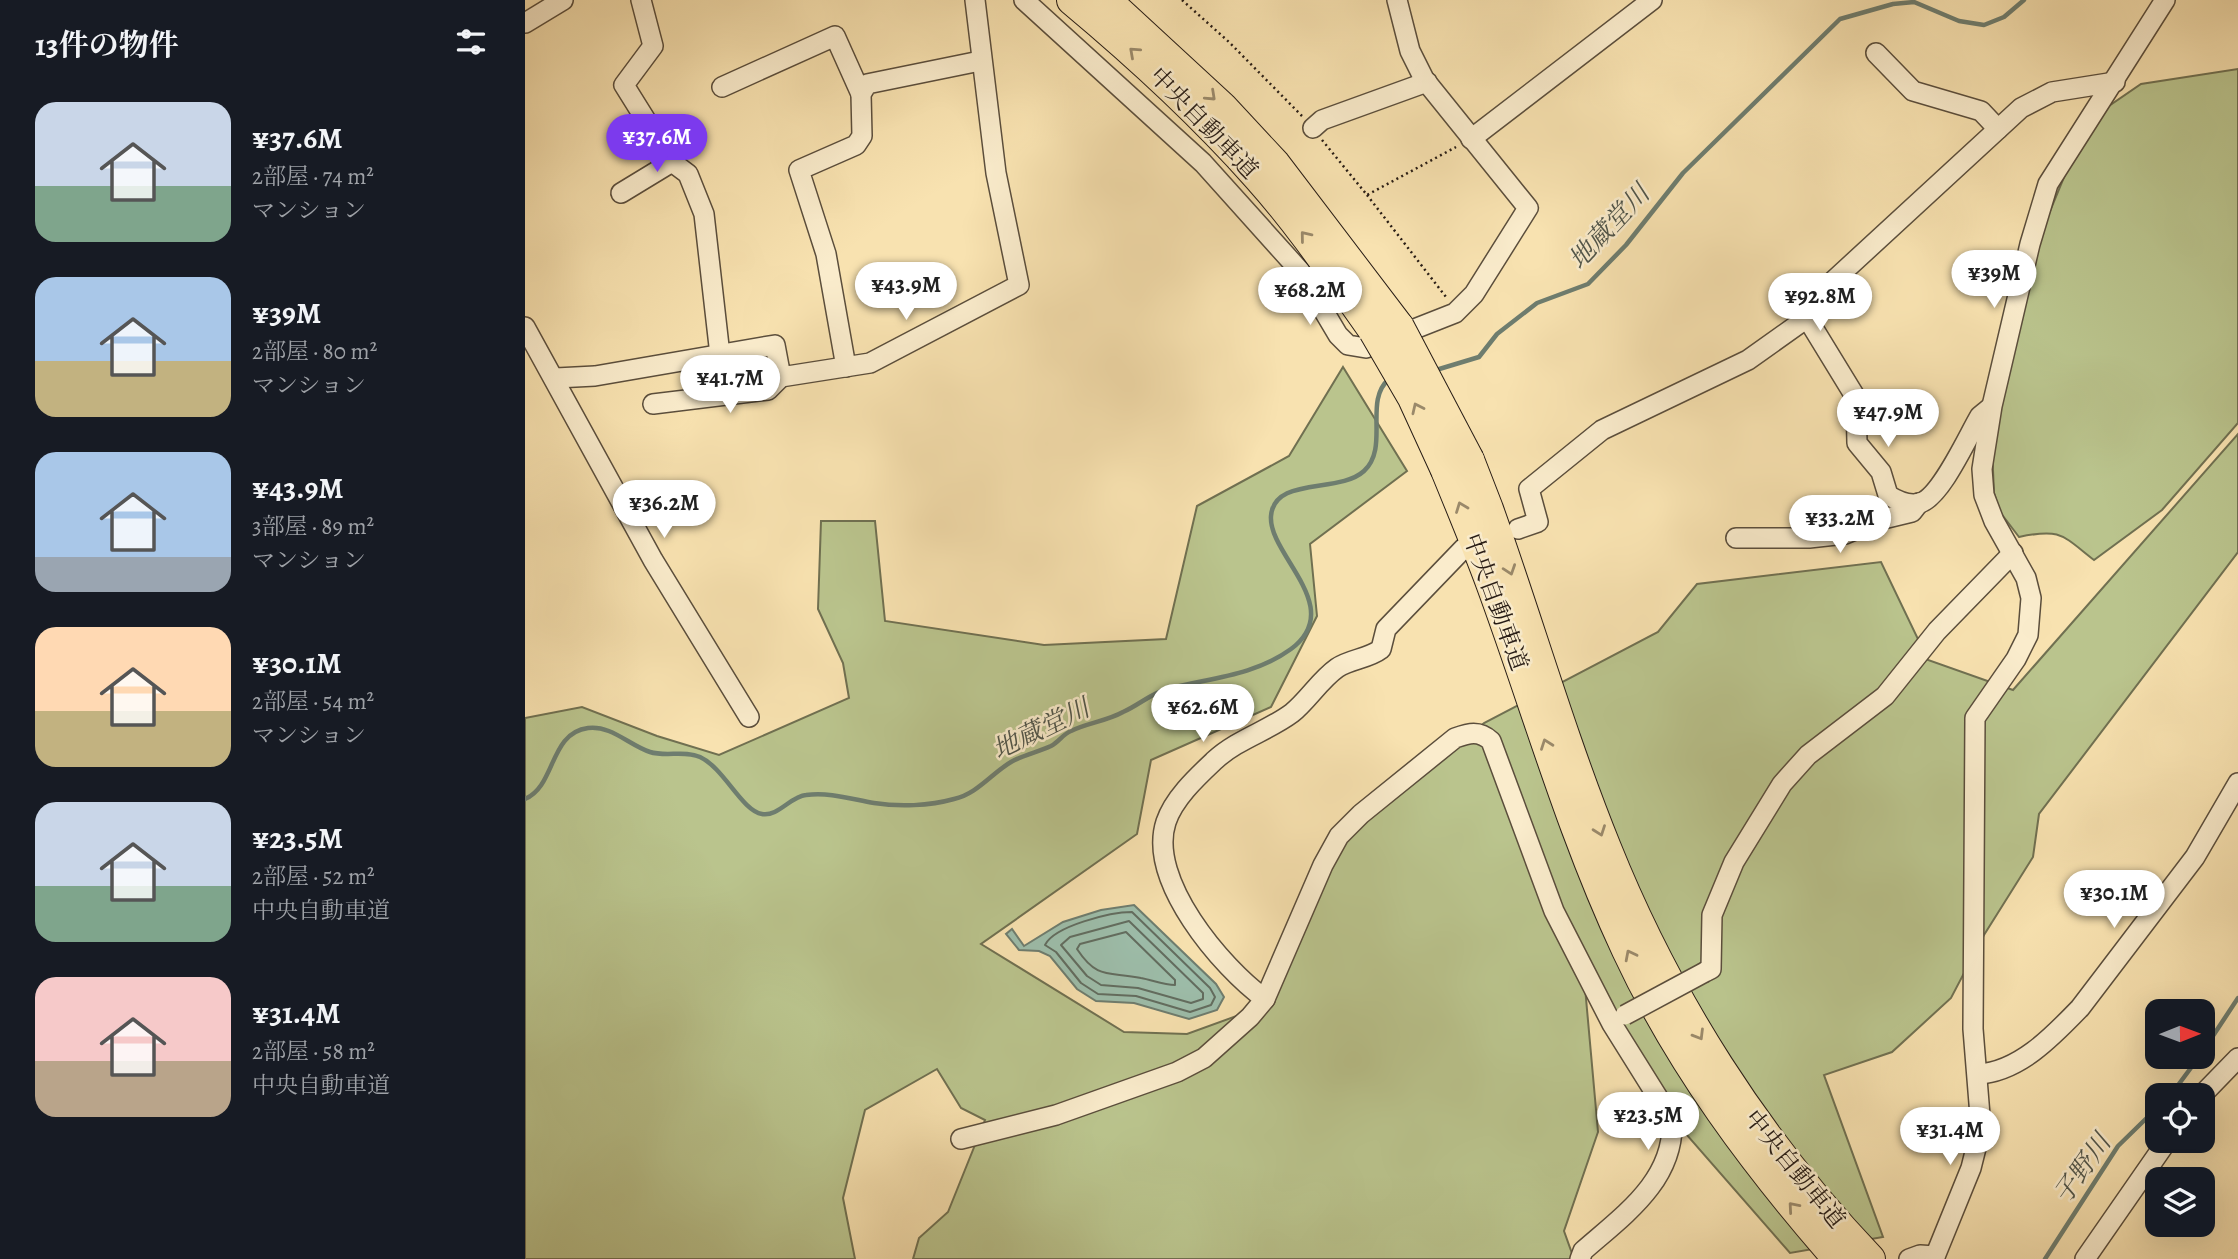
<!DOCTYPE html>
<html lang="ja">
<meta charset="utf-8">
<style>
body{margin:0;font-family:Alegreya,"Noto Serif JP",serif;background:#20242c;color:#f1f3f6;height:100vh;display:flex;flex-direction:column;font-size:26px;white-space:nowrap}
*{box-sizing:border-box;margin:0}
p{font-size:23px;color:#9ea1a6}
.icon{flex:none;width:38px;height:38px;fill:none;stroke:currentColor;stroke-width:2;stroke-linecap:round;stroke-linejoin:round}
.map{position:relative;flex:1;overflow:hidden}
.details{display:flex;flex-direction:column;background:#171b24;width:525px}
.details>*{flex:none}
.needle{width:46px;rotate:89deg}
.tools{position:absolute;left:1620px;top:999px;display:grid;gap:14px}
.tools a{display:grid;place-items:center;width:70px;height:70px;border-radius:14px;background:#171b24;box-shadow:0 7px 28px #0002;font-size:35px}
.price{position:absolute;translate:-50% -60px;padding:0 16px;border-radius:24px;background:#fff;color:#222;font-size:23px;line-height:46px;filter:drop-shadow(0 2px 4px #0008)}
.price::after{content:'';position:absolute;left:50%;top:42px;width:21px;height:16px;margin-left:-10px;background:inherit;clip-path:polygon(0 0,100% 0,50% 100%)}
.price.active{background:#7c3aed;color:#fff}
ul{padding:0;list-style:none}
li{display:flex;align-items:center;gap:21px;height:175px;padding:0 35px}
li span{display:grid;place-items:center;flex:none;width:196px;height:140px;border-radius:21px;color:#555}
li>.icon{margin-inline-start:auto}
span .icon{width:84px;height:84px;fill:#fffc;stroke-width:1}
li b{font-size:30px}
h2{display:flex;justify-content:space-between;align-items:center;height:84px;padding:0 35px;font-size:30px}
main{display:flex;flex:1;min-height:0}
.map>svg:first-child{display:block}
.green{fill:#bac48d;stroke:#707051;stroke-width:2}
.water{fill:#9dbeab;stroke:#6e7d6f;stroke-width:2}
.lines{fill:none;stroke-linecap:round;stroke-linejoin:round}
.shore{stroke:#626d60;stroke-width:2}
.stream{stroke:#6e7d6f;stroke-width:4.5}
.minor-casing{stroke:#5b4e3c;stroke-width:22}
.highway-casing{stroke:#271c15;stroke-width:32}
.path{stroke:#271c15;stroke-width:2.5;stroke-dasharray:2 3.5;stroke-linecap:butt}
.minor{stroke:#faeccc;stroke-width:19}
.highway{stroke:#f8e2b0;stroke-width:30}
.minor-bridge-casing{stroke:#5b4e3c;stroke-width:22;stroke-linecap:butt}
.highway-bridge-casing{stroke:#271c15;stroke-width:32;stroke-linecap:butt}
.minor-bridge{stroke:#faeccc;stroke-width:19}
.highway-bridge{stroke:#f8e2b0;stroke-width:30}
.oneway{stroke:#9a896a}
.labels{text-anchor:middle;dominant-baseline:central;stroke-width:5;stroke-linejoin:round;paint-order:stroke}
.street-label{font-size:24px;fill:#271c15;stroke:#faeccc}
.water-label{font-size:26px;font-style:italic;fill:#50554a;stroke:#faeccc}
</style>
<main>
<section class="details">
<h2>13件の物件<svg class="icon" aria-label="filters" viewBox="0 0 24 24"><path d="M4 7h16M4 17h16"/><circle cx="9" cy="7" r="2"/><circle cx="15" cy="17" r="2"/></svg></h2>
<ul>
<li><span style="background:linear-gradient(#c9d6e8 60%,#7fa58c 0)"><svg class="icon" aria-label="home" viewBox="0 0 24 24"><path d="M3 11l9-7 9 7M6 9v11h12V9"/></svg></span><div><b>¥37.6M</b><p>2部屋 · 74 m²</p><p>マンション</p></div></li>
<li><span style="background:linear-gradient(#a9c7e8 60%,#c2b280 0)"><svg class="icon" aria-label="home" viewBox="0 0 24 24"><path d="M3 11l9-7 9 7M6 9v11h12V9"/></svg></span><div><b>¥39M</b><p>2部屋 · 80 m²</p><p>マンション</p></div></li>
<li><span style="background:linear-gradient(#a9c7e8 75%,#9aa5b1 0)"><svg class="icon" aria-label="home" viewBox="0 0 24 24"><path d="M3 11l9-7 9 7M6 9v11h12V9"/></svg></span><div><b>¥43.9M</b><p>3部屋 · 89 m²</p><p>マンション</p></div></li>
<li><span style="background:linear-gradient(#ffd9b3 60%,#c2b280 0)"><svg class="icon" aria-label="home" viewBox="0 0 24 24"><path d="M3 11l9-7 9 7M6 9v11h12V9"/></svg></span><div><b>¥30.1M</b><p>2部屋 · 54 m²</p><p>マンション</p></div></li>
<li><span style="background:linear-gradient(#c9d6e8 60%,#7fa58c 0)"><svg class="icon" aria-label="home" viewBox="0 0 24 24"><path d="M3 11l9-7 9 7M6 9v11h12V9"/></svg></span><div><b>¥23.5M</b><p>2部屋 · 52 m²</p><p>中央自動車道</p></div></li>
<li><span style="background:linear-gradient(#f6c9c9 60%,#b9a48a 0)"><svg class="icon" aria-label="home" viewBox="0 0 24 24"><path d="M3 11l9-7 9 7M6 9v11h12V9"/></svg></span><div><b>¥31.4M</b><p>2部屋 · 58 m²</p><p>中央自動車道</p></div></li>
</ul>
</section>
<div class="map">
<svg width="1713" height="1259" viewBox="0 0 1713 1259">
<rect width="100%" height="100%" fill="#f8e2b0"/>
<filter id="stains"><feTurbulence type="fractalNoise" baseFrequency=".00286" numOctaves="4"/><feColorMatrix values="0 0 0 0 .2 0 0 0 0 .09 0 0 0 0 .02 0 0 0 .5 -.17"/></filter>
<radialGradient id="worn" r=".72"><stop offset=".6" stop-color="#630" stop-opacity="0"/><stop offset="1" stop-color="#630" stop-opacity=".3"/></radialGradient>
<!-- green -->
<g class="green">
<path d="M1713 69V423L1637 510 1569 560C1537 535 1536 528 1494 537L1475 512 1469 493 1467 447 1511 245 1544 165 1581 108 1616 84Z"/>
<path d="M818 367 882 471 785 544 792 616 746 707 626 760 612 834 456 944 599 1032 662 1034 739 1006 815 843 959 723 1133 632 1172 584 1356 562 1403 660 1488 690 1713 434V552L1514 814 1508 857 1459 935 1426 998 1367 1052 1299 1075 1358 1237 1265 1253 1154 1126 1059 976 1073 1132 1039 1231 1049 1259H388L394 1238 423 1212 460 1120 436 1108 412 1069 340 1110 318 1198 330 1259H0V718L57 707 132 736 194 755 324 698 318 663 293 609 296 521H350L360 621 519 645 641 639 672 506 764 456Z"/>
</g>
<!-- water -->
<path class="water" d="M609 905 691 984 699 997 692 1010 664 1019 609 1003 571 1001 552 989 525 956 514 951 494 950 481 934 487 929 499 946 538 922 576 910Z"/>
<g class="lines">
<!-- shore -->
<g class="shore">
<path d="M607 912 685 988 690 997 686 1005 665 1012 611 996 573 994 556 983 531 952 520 945C529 926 586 912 607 912Z"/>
<path d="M604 921 678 993V999L666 1003 613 988 576 985 562 976 536 945 545 937Z"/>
<path d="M601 932 650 980V985C639 985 627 980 616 978 585 971 573 981 552 949L555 944Z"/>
</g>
<!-- stream -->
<g class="stream">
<path d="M911 370 954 357 972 334 1012 303 1063 284 1101 245 1158 173 1315 19 1368 4 1389 2 1434 21 1459 25 1479 17 1499 0"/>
<path d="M0 799C31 786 24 733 63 728 86 725 104 745 125 752 141 757 160 750 175 757 199 768 217 811 237 814 253 817 266 796 281 795 305 792 326 799 349 803 374 807 404 806 429 799 452 794 467 773 486 762 498 755 513 752 526 746 534 742 538 734 546 731 562 723 582 721 598 712 614 705 625 694 642 689 684 678 729 676 766 649 822 607 743 555 746 516 749 476 814 494 839 471 865 447 838 401 864 379"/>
<path d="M1678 1051 1713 998"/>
<path d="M1645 1096 1674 1057"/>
<path d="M1520 1259 1593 1146 1633 1107"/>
</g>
<defs>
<g id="minor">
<path d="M116 0 128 46 99 85 147 162 163 174 179 214 195 355"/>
<path d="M499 0 678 163 775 271 813 335 823 345 841 348 930 313 949 294 1003 208 899 79 885 51 872 0"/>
<path d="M0 23 38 0"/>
<path d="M1351 53 1388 91 1456 111 1473 129"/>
<path d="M197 87 310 36 336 94"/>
<path d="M788 128 797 120 902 82"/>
<path d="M946 139 1127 0"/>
<path d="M96 193 147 162"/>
<path d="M1282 318 1331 398 1332 443 1356 472 1363 495C1371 500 1384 506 1395 503 1416 497 1443 436 1455 416L1466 407"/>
<path d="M0 327 128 560 224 717"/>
<path d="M321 367 301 254 274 170 331 145 337 136 336 94 342 84 455 61"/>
<path d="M31 378 70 376 250 345 256 377 345 363 494 285 471 173 450 0"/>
<path d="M128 404 243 390 256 377"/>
<path d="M993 529 1013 522 1004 489 1077 430 1223 360 1282 318 1294 294 1496 108 1527 92 1590 82"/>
<path d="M1211 538H1284L1320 534 1354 520 1387 512 1394 503"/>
<path d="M1180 972 1186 969 1187 915 1209 862 1257 784 1283 755 1360 696 1412 631 1488 553"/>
<path d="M740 999C696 967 622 880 641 822 649 798 672 777 690 760 713 739 743 731 767 713 783 700 795 680 812 668 825 659 843 659 856 649L861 629 939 548"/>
<path d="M1453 1074C1494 1072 1528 1036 1555 1008L1670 857 1713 783"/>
<path d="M1676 1096 1713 1058"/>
<path d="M436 1139 531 1115 652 1072 679 1058 725 1017 740 999 798 865 814 836 836 814 930 738C944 733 954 730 966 741L1029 911 1087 1024 1147 1120C1150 1180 1099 1215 1058 1251L1055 1259"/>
<path d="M1384 1259 1395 1255 1410 1256"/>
<path d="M1409 1259 1446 1168 1456 1128 1448 1029 1450 718 1491 659 1503 635 1506 598 1501 578 1469 521 1459 495 1457 469 1467 406 1505 244 1523 184 1640 0"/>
<path d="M1560 1259 1642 1141"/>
</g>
<g id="highway">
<path d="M547 0C613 55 676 113 733 177 776 225 812 279 849 331"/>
<path d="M581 0 697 107 750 164 874 327"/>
<path d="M944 460 963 509C1003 621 1036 737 1081 848 1142 1000 1232 1141 1345 1259"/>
<path d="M921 470C936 507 952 545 966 583 1011 705 1046 831 1102 950 1155 1064 1230 1164 1313 1259"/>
</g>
</defs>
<!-- minor casing -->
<use href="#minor" class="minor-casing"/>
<!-- highway casing -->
<use href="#highway" class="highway-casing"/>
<!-- path -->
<g class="path">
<path d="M657 0 704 42 777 116"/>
<path d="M797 140 842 195 931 147"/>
<path d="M842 195 921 297"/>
</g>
<!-- minor -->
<use href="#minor" class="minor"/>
<!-- highway -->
<use href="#highway" class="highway"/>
<defs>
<path id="minor-bridge" d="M1100 1015 1180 972"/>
<g id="highway-bridge">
<path d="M874 327 944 460"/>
<path d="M849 331 888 398 921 470"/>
</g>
</defs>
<!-- minor-bridge casing -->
<use href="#minor-bridge" class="minor-bridge-casing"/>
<!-- highway-bridge casing -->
<use href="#highway-bridge" class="highway-bridge-casing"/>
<!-- minor-bridge -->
<use href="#minor-bridge" class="minor-bridge"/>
<!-- highway-bridge -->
<use href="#highway-bridge" class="highway-bridge"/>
</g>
<!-- one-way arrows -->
<defs><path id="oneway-chevron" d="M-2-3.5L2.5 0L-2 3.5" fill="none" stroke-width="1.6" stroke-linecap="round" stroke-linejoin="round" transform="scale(1.75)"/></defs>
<g class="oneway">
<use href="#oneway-chevron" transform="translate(609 52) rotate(-138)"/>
<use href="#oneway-chevron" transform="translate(686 96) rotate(43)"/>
<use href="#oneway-chevron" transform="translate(780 236) rotate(-129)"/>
<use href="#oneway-chevron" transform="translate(892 408) rotate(-115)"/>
<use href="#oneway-chevron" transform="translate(936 507) rotate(-111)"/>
<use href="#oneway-chevron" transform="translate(985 570) rotate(71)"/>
<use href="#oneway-chevron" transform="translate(1021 744) rotate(-110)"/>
<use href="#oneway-chevron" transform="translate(1075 831) rotate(70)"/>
<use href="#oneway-chevron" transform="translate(1105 955) rotate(-117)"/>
<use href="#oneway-chevron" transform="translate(1174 1035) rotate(59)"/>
<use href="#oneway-chevron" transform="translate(1268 1207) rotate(-131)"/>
</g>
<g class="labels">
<!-- street labels -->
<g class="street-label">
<text transform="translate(679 123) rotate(46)">中央自動車道</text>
<text transform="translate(971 602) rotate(70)">中央自動車道</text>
<text transform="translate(1270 1169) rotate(51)">中央自動車道</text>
</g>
<!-- water labels -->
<g class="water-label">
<text transform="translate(1084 227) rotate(-47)">地蔵堂川</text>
<text transform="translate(516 729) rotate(-26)">地蔵堂川</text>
<text transform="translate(1557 1169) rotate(-55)">子野川</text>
</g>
</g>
<rect width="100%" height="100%" filter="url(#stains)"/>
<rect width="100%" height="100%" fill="url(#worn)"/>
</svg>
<div class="tools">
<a><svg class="needle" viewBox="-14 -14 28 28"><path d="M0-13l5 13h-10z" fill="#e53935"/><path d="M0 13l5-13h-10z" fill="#9ea1a6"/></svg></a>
<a><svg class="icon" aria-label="locate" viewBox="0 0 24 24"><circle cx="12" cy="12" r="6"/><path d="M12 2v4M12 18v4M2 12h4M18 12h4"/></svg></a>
<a><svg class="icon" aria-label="layers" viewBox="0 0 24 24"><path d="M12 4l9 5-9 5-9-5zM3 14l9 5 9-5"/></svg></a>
</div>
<b class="price active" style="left:132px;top:174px">¥37.6M</b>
<b class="price" style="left:1469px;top:310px">¥39M</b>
<b class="price" style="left:381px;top:322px">¥43.9M</b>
<b class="price" style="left:785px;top:327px">¥68.2M</b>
<b class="price" style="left:1295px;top:333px">¥92.8M</b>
<b class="price" style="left:205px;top:415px">¥41.7M</b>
<b class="price" style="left:1363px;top:449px">¥47.9M</b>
<b class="price" style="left:139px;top:540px">¥36.2M</b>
<b class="price" style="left:1315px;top:555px">¥33.2M</b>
<b class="price" style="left:678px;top:744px">¥62.6M</b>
<b class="price" style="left:1589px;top:930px">¥30.1M</b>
<b class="price" style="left:1123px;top:1152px">¥23.5M</b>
<b class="price" style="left:1425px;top:1167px">¥31.4M</b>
</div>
</main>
